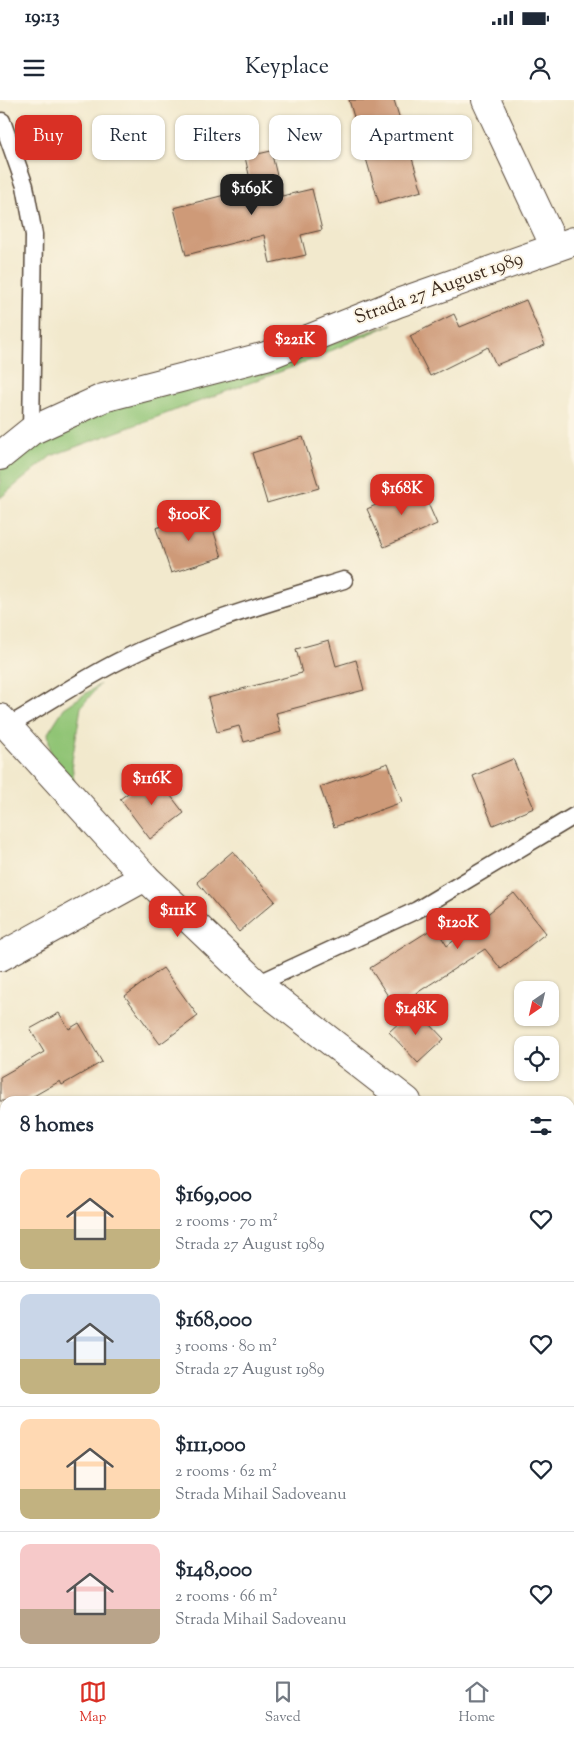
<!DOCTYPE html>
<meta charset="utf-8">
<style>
body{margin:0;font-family:"Sorts Mill Goudy",serif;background:#f6f6f7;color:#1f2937;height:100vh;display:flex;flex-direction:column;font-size:19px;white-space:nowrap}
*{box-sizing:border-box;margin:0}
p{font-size:16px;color:#747a83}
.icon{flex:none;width:28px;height:28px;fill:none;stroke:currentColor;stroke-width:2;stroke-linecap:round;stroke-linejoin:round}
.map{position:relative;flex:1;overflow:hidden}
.side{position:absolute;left:0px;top:996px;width:575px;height:571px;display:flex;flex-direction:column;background:#fff;border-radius:15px 15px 0 0;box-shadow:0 1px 4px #0004}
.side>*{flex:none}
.banner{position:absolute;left:15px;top:15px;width:545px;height:45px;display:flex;gap:10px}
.needle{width:32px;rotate:214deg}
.tools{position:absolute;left:514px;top:881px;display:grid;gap:10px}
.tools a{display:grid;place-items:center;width:45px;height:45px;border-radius:10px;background:#fff;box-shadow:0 1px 4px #0004;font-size:25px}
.price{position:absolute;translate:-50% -42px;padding:0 11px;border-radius:10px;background:#d93025;color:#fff;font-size:16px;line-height:32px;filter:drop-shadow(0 1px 2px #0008)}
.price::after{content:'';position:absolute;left:50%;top:30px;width:15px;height:11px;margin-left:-8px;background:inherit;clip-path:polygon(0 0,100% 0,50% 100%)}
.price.current{background:#222;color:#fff}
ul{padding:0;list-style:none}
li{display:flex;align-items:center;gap:15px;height:125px;padding:0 20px}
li+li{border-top:1px solid #e0e1e3}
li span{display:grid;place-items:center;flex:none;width:140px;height:100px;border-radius:10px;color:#555}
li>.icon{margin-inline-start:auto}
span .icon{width:60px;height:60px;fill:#fffc;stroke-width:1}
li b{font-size:21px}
h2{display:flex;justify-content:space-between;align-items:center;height:60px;padding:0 20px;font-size:21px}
.chip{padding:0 18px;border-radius:10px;background:#fff;box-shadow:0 1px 4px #0004;font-size:18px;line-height:45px}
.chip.current{background:#d93025;color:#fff}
.status{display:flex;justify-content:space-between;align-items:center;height:35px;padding:0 25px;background:#fff;direction:ltr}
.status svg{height:14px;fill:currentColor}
header{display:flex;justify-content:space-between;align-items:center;height:65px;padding:0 20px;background:#fff;font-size:22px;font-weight:600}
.menu{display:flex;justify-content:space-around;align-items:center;height:70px;border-top:1px solid #e0e1e3;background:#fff;font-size:14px;color:#747a83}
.menu a{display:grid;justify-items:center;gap:2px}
.menu .current{color:#d93025}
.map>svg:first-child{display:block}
.green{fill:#90c475;stroke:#66774a}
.forest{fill:#74aa66;stroke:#586a42}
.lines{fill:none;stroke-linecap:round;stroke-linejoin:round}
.stream{stroke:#45b1c2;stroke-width:10}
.building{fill:#ce9a78}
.lane-casing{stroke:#564738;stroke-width:19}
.street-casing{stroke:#564738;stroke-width:30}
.lane{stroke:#fff;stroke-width:16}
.street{stroke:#fff;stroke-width:28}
.labels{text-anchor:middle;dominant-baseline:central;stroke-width:4;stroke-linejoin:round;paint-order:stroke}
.street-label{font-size:19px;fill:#3b2a1e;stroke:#fcf5e5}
</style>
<div class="status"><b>19:13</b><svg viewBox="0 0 49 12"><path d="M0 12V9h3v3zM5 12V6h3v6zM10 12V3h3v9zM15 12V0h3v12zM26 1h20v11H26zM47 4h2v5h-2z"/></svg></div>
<header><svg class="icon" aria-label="menu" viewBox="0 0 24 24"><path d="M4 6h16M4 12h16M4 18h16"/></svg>Keyplace<svg class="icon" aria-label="person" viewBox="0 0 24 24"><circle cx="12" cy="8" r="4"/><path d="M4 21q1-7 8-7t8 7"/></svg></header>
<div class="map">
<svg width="574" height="1567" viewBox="0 0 574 1567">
<rect width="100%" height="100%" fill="#fcf5e5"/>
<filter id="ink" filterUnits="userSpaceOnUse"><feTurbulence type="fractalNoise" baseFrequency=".02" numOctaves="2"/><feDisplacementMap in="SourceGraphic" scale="10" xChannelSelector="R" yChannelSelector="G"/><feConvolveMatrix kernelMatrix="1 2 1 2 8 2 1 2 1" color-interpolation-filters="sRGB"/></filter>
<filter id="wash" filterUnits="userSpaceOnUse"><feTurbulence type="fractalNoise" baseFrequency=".0096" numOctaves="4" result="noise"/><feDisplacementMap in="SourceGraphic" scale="20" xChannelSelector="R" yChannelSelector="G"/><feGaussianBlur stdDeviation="1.12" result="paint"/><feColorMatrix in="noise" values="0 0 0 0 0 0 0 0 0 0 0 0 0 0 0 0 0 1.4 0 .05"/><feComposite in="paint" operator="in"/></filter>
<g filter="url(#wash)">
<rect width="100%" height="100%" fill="#f2e9cd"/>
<!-- green -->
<g class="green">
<path d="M392 224 301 264 51 356 0 398V370L33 343 90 313 229 277Z"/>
<path d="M100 584 81 607 72 661 74 684 51 658 48 633 64 608Z"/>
</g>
<!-- forest -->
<g class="forest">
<path d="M574 1281V1359L570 1363V1282Z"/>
<path d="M570 1367 574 1397V1507L570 1513Z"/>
<path d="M354 1563V1562L505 1563 499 1567H351Z"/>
</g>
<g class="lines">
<!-- stream -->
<g class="stream">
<path d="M570 1336 574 1333"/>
<path d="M435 1567 439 1562"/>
</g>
</g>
<g id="blocks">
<!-- building -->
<g class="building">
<path d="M349 0H394L422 91 379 103Z"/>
<path d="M271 51 282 96 312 89 322 130 301 135 306 155 270 163 264 135 186 155 174 108 252 88 245 57Z"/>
<path d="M526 200 545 245 496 265 488 247 430 276 410 236 454 214 460 227Z"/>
<path d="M303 337 319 388 267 403 252 353Z"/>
<path d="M420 385 437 424 384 447 367 409Z"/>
<path d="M207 411 222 457 171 473 156 428Z"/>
<path d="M329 540 336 566 356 560 364 590 276 613 281 632 244 642 239 626 217 632 208 598 302 573 296 549Z"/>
<path d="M513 659 534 708 493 725 473 676Z"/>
<path d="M388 663 402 702 334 727 320 687Z"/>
<path d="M154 674 184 713 150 739 120 699Z"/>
<path d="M233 751 275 801 239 832 197 782Z"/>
<path d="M514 793 546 833 501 869 485 849 395 907 370 868 435 827 447 846Z"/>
<path d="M163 868 198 916 160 944 125 896Z"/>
<path d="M415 908 444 939 418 963 389 932Z"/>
<path d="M59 913 69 929 79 923 102 962 62 985 60 981 25 1001H0V977L44 952 30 929Z"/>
</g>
</g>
</g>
<g filter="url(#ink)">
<use href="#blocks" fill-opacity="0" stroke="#564738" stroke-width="1"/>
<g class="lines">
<defs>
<g id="lane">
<path d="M2 21 25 86 34 135 31 331"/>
<path d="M8 626C45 605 81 580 119 561 191 525 268 503 344 480"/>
<path d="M257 884 417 810 574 716"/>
</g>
<g id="street">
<path d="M486 0 555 147"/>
<path d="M0 356 31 331 103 298 266 256 398 203 574 141"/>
<path d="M0 618 145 777 257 884 407 1001"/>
<path d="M0 857 145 777"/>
<path d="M570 1063H574"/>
<path d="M0 1273 5 1270"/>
</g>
</defs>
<!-- lane casing -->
<use href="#lane" class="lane-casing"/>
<!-- street casing -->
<use href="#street" class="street-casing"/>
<!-- lane -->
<use href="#lane" class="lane"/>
<!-- street -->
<use href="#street" class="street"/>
</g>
</g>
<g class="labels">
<!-- street labels -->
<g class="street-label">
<text transform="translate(439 189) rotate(-20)">Strada 27 August 1989</text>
</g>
</g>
</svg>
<div class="tools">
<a><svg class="needle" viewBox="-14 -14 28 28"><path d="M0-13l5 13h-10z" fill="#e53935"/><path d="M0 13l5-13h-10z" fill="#747a83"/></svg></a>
<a><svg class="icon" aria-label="locate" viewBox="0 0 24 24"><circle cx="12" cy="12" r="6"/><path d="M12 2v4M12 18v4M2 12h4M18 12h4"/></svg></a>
</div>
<b class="price current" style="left:252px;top:116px">$169K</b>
<b class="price" style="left:295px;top:267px">$221K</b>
<b class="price" style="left:402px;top:416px">$168K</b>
<b class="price" style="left:189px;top:442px">$100K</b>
<b class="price" style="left:152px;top:706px">$116K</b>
<b class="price" style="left:178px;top:838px">$111K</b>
<b class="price" style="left:458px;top:850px">$120K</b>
<b class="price" style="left:416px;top:936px">$148K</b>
<div class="banner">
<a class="chip current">Buy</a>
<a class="chip">Rent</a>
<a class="chip">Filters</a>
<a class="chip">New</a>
<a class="chip">Apartment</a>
</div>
<section class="side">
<h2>8 homes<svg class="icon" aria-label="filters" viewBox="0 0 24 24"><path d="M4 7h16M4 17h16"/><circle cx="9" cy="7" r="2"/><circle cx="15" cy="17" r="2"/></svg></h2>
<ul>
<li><span style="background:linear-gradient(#ffd9b3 60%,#c2b280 0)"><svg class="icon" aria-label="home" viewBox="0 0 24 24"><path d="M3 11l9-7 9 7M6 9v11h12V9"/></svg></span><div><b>$169,000</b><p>2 rooms · 70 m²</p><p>Strada 27 August 1989</p></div><svg class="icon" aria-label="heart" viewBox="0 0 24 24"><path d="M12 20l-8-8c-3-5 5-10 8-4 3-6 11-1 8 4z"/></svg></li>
<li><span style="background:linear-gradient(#c9d6e8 65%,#c2b280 0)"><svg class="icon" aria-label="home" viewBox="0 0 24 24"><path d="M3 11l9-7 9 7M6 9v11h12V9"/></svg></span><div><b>$168,000</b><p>3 rooms · 80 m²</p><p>Strada 27 August 1989</p></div><svg class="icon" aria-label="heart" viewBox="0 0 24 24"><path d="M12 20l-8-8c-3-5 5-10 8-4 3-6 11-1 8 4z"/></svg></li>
<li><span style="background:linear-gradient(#ffd9b3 70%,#c2b280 0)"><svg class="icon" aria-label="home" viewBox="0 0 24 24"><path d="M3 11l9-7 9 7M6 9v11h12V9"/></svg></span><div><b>$111,000</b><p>2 rooms · 62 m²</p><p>Strada Mihail Sadoveanu</p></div><svg class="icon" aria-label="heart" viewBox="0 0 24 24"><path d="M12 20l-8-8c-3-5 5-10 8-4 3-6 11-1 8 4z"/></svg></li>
<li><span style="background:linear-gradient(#f6c9c9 65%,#b9a48a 0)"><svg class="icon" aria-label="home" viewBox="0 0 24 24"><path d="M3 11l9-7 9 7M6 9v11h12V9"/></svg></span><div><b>$148,000</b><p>2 rooms · 66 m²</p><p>Strada Mihail Sadoveanu</p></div><svg class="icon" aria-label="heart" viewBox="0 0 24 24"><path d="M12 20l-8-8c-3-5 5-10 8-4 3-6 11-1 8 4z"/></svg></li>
</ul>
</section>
</div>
<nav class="menu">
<a class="current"><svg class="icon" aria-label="map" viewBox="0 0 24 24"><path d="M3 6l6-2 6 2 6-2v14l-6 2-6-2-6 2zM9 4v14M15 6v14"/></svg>Map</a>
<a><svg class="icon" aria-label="saved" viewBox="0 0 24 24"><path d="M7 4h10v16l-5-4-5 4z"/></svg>Saved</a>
<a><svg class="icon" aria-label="home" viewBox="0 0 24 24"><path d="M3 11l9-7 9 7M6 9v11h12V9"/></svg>Home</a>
</nav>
